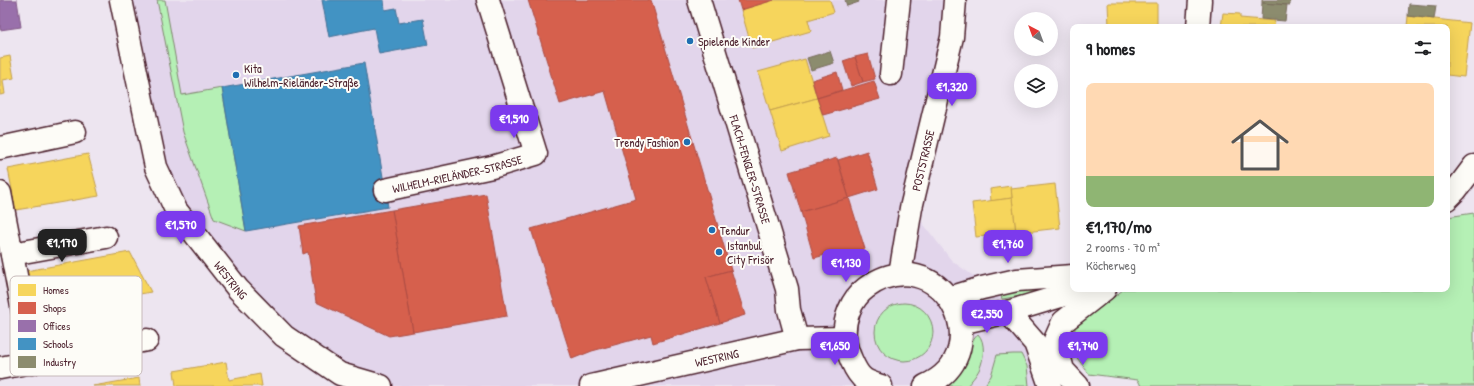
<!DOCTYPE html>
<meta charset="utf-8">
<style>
body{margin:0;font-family:"Patrick Hand",sans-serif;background:#f2f2f2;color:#202124;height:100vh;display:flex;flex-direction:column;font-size:15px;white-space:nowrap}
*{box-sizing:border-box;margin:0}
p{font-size:13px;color:#757577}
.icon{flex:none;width:22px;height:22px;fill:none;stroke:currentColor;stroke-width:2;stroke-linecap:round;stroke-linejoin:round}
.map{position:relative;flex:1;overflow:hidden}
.sheet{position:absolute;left:1070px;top:24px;width:380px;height:268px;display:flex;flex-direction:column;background:#fff;border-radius:8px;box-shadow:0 4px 16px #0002}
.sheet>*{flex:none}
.needle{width:26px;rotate:319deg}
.fabs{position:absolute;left:1014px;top:12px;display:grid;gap:8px}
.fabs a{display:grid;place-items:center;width:44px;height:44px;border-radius:50%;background:#fff;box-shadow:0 4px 16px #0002;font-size:20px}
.price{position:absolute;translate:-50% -34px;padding:0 9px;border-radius:8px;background:#7c3aed;color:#fff;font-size:13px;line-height:26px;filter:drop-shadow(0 1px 2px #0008)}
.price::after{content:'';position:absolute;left:50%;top:24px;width:12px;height:9px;margin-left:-6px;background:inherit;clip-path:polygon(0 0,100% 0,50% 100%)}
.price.on{background:#222;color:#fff}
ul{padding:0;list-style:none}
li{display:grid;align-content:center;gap:8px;height:212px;padding:0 16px}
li+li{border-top:1px solid #e0e0e0}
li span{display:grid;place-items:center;height:124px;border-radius:8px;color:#555}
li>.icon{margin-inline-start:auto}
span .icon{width:72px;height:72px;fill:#fffc;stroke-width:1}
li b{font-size:17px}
h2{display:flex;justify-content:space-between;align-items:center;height:48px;padding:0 16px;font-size:17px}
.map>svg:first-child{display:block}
.built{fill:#e2d5eb}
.green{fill:#b5f0b5;stroke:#808870}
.homes{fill:#f6d55c;stroke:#c29e4d}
.shops{fill:#d6604d;stroke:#ac4c43}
.offices{fill:#9970ab;stroke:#815885}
.schools{fill:#4393c3;stroke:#457095}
.industry{fill:#8c8c6e;stroke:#786b5a}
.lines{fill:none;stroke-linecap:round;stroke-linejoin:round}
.pedestrian-casing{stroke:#4a1f2b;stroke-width:25}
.minor-casing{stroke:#4a1f2b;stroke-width:25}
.tertiary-casing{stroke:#4a1f2b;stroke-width:25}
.pedestrian{stroke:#fdfcf7;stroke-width:22}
.minor{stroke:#fdfcf7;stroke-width:22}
.tertiary{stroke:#fdfcf7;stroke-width:22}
.poi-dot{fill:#1f6fb2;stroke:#fdfcf7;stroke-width:1.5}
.labels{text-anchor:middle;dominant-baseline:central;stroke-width:4;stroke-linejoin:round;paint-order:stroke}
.poi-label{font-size:12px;fill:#4a1f2b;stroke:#fdfcf7;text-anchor:start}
.street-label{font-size:12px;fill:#4a1f2b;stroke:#fdfcf7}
.key{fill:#fdfcf7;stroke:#c7baba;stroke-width:1}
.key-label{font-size:11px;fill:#4a1f2b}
</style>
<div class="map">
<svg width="1474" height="386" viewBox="0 0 1474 386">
<rect width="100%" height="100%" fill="#ede5f0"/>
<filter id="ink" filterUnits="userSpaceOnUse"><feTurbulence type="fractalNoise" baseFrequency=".025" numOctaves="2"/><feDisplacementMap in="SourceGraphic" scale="8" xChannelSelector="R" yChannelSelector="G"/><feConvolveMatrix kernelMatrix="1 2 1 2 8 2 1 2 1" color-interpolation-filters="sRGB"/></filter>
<g filter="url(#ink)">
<!-- built -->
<path class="built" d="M121 0H953L911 208 952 261 998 293 1035 362 1041 386H381L284 336 176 210Z"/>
<!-- green -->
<g class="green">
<path d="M157 0H165L182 95 222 88 246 231 214 219 183 132Z"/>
<path d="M1474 213V386H1141L1138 380 1089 374 1072 351 1075 328 1124 289H1447V217Z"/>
<path d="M1062 281 1063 289 1002 299 1000 292Z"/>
<circle cx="904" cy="332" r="29"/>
<path d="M978 334C986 342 984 360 979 370 976 376 971 381 967 386H939L965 356 971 343Z"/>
<path d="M1013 354H1021L1027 366 1029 386H984L991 376 997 355Z"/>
</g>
<!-- homes -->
<g class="homes">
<path d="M774 0H830L834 12 808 20 811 31 752 48 741 10Z"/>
<path d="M1108 3H1157V27H1109Z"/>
<path d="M1223 13 1240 14V18L1275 21 1274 27H1221Z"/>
<path d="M1408 16 1470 23 1464 77 1447 75V27H1407Z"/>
<path d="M10 56 14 78 3 80 5 94 0 95V58Z"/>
<path d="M805 59 817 98 770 111 758 72Z"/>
<path d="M817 98 829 136 782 151 770 111Z"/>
<path d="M88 154 99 196 16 210 8 169Z"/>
<path d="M1055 184 1060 228 1016 233 1011 189Z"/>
<path d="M1011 186 1012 198 991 201 990 189Z"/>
<path d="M1012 198 1016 233 976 237 972 203Z"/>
<path d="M130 252 151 292 34 313 26 271Z"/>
<path d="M226 362 229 380 260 374 262 386H176L174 371Z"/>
<path d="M139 378 140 386H93Z"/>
</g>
<!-- shops -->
<g class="shops">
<path d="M528 0H651L731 270 706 277 720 323 653 343 651 335 592 351 572 359 531 229 636 199 605 91 560 104Z"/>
<path d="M738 0H774L741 10Z"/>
<path d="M868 54 875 79 863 82 855 57Z"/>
<path d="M855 57 863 82 851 86 843 61Z"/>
<path d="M837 72 842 90 817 98 812 80Z"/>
<path d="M874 81 880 99 823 115 817 98Z"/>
<path d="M867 151 878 189 849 198 838 160Z"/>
<path d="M837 158 849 198 801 212 789 172Z"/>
<path d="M486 194 507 316 413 332 392 210Z"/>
<path d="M849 198 865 249 838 256 837 252 814 258 801 212Z"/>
<path d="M392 210 413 332 389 336 316 302 308 252 303 254 299 226Z"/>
<path d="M731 270 745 315 720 323 706 277Z"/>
</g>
<!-- offices -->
<path class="offices" d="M0 0H17L21 27 0 30Z"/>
<!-- schools -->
<g class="schools">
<path d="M322 0H384L385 10 396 8 399 23 423 19 428 45 379 54 374 28 329 37Z"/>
<path d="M364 63 388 207 246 231 222 88Z"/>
</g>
<!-- industry -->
<g class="industry">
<path d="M845 0H858L859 2 847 6Z"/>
<path d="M1262 0H1290V5L1262 3Z"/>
<path d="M1262 3 1287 5 1285 21 1261 19Z"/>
<path d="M1409 4 1436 6 1434 19 1408 16Z"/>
<path d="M830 51 834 63 811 70 807 58Z"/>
</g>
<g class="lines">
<defs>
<g id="pedestrian">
<path id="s1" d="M699 0 787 289 789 310 797 339"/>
</g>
<g id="minor">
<path id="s2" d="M121 0 156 167 176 210 238 289 284 336 340 374 381 386"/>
<path d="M1198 27 1200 0"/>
<path d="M891 74 899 0"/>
<path d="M0 148 75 132"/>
<path id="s3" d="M385 190 492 167 536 154 488 0"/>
<path d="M0 193 27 332 31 363"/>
<path d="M1447 199 1456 190 1474 166"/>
<path d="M12 254 106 237"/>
<path d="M949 298 982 288 1017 280 1073 276"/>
<path d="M1008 312 1035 343 1050 386"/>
<path d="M960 323 1008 312 1084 289"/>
<path d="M0 368 147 340"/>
<path id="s4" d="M591 386 797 339 845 338"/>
<path d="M1078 386 1063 370 1055 340 1063 322 1105 289"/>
</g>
<g id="tertiary">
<path id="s5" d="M900 274 911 208 952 37 955 0"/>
<path d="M881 386C875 384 868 382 864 379 855 373 846 349 845 339 843 320 851 299 866 288 938 235 1004 351 925 386"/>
</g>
</defs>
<!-- pedestrian casing -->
<use href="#pedestrian" class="pedestrian-casing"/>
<!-- minor casing -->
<use href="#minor" class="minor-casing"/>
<!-- tertiary casing -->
<use href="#tertiary" class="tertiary-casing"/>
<!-- pedestrian -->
<use href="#pedestrian" class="pedestrian"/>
<!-- minor -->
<use href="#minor" class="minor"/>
<!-- tertiary -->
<use href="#tertiary" class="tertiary"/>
</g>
</g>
<!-- markers -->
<g class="poi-dot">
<circle cx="690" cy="41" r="4"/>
<circle cx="236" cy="75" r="4"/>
<circle cx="687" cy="142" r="4"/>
<circle cx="712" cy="230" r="4"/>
<circle cx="719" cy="252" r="4"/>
</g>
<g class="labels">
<!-- poi labels -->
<g class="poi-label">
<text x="698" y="41">Spielende Kinder</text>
<text x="244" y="68">Kita<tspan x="244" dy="14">Wilhelm-Rieländer-Straße</tspan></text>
<text x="679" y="142" text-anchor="end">Trendy Fashion</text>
<text x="720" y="230">Tendur</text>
<text x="727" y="245">Istanbul<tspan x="727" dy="14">City Frisör</tspan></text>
</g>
<!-- street labels -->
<g class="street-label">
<text stroke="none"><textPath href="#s5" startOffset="116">POSTSTRASSE</textPath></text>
<text stroke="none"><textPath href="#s1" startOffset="177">FLACH-FENGLER-STRASSE</textPath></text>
<text stroke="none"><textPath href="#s3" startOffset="74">WILHELM-RIELÄNDER-STRASSE</textPath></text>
<text stroke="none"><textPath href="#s2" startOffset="307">WESTRING</textPath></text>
<text stroke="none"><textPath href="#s4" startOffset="129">WESTRING</textPath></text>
</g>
</g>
<!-- legend -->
<rect x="10" y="276" width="132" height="100" rx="6" class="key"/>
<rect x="18" y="284" width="18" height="12" fill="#f6d55c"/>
<rect x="18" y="302" width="18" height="12" fill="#d6604d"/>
<rect x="18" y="320" width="18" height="12" fill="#9970ab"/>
<rect x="18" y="338" width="18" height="12" fill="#4393c3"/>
<rect x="18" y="356" width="18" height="12" fill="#8c8c6e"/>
<g class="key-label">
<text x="43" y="294">Homes</text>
<text x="43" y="312">Shops</text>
<text x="43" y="330">Offices</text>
<text x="43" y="348">Schools</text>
<text x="43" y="366">Industry</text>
</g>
</svg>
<div class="fabs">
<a><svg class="needle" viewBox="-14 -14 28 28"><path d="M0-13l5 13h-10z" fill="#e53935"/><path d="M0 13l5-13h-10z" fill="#757577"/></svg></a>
<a><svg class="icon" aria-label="layers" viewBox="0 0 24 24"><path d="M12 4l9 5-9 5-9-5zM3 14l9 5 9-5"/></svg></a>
</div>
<b class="price" style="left:952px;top:107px">€1,320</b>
<b class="price" style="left:514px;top:139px">€1,510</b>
<b class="price" style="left:181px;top:245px">€1,570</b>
<b class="price on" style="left:62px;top:263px">€1,170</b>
<b class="price" style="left:1008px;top:264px">€1,760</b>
<b class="price" style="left:846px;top:283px">€1,130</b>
<b class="price" style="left:987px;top:334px">€2,550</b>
<b class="price" style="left:835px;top:366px">€1,650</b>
<b class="price" style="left:1083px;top:366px">€1,740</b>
<section class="sheet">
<h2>9 homes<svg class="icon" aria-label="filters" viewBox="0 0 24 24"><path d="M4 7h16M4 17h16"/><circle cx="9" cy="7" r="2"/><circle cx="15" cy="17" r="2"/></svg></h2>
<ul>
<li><span style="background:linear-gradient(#ffd9b3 75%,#8fb573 0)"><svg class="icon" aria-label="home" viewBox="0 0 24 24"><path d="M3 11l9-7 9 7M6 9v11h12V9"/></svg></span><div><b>€1,170/mo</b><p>2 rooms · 70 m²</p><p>Köcherweg</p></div></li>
</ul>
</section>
</div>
